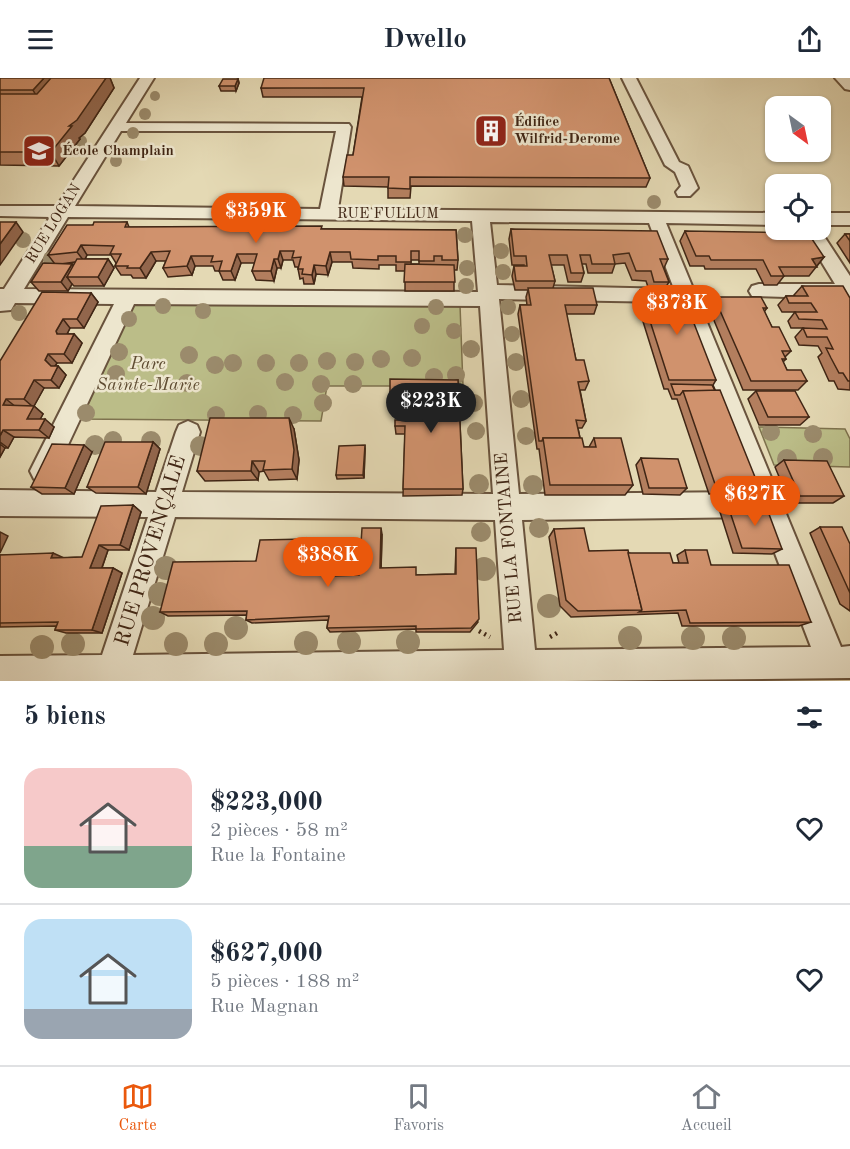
<!DOCTYPE html>
<html lang="fr">
<meta charset="utf-8">
<style>
body{margin:0;font-family:"Old Standard TT",serif;background:#f2f2f3;color:#1f2937;height:100vh;display:flex;flex-direction:column;font-size:22px;white-space:nowrap}
*{box-sizing:border-box;margin:0}
p{font-size:20px;color:#747a83}
.icon{flex:none;width:33px;height:33px;fill:none;stroke:currentColor;stroke-width:2;stroke-linecap:round;stroke-linejoin:round}
.map{position:relative;height:603px;overflow:hidden}
.sheet{display:flex;flex-direction:column;background:#fff;flex:1}
.sheet>*{flex:none}
.needle{width:39px;rotate:147deg}
.buttons{position:absolute;left:765px;top:18px;display:grid;gap:12px}
.buttons a{display:grid;place-items:center;width:66px;height:66px;border-radius:12px;background:#fff;box-shadow:0 2px 4px #0004;font-size:30px}
.price{position:absolute;translate:-50% -51px;padding:0 14px;border-radius:21px;background:#ea580c;color:#fff;font-size:20px;line-height:39px;filter:drop-shadow(0 2px 3px #0008)}
.price::after{content:'';position:absolute;left:50%;top:36px;width:18px;height:14px;margin-left:-9px;background:inherit;clip-path:polygon(0 0,100% 0,50% 100%)}
.price.selected{background:#222;color:#fff}
ul{padding:0;list-style:none}
li{display:flex;align-items:center;gap:18px;height:150px;padding:0 24px}
li+li{border-top:2px solid #e0e1e3}
li span{display:grid;place-items:center;flex:none;width:168px;height:120px;border-radius:18px;color:#555}
li>.icon{margin-inline-start:auto}
span .icon{width:72px;height:72px;fill:#fffc;stroke-width:1}
li b{font-size:26px}
h2{display:flex;justify-content:space-between;align-items:center;height:72px;padding:0 24px;font-size:26px}
header{display:flex;justify-content:space-between;align-items:center;height:78px;padding:0 24px;background:#fff;font-size:27px;font-weight:800}
.dock{display:flex;justify-content:space-around;align-items:center;height:84px;border-top:2px solid #e0e1e3;background:#fff;font-size:16px;color:#747a83}
.dock a{display:grid;justify-items:center;gap:3px}
.dock .selected{color:#ea580c}
.map>svg:first-child{display:block}
.green{fill:#bbbd88;stroke:#7e724e;stroke-width:1.5}
.lines{fill:none;stroke-linecap:round;stroke-linejoin:round}
.minor-casing{stroke:#69533d;stroke-width:4}
.path{stroke:#402615;stroke-width:4.5;stroke-dasharray:2 4;stroke-linecap:butt}
.minor{fill:#ede6ce;fill-rule:evenodd}
.tree{fill:#9b8b6c}
.wall{fill:#b37e5e;stroke:#402615;stroke-width:1.5;fill-rule:evenodd}
.shaded-wall{fill:#92664c;stroke:#402615;stroke-width:1.5}
.building{fill:#d0926d;stroke:#402615;stroke-width:1.5}
.labels{text-anchor:middle;dominant-baseline:central;stroke-width:5;stroke-linejoin:round;paint-order:stroke}
.far-poi-label{font-size:15px;font-weight:bold;fill:#402615;stroke:#ede6ce;text-anchor:start}
.far-street-label{font-size:15px;fill:#402615;stroke:#ede6ce}
.park-label{font-size:18px;font-style:italic;fill:#5f4c32;stroke:#ede6ce}
.street-label{font-size:18px;fill:#402615;stroke:#ede6ce}
.near-street-label{font-size:21px;fill:#402615;stroke:#ede6ce}
</style>
<header><svg class="icon" aria-label="menu" viewBox="0 0 24 24"><path d="M4 6h16M4 12h16M4 18h16"/></svg>Dwello<svg class="icon" aria-label="share" viewBox="0 0 24 24"><path d="M12 15V3M7 8l5-5 5 5M5 13v7h14v-7"/></svg></header>
<div class="map">
<svg width="850" height="603" viewBox="0 0 850 603">
<rect width="100%" height="100%" fill="#e4d9b4"/>
<filter id="stains"><feTurbulence type="fractalNoise" baseFrequency=".00333" numOctaves="4"/><feColorMatrix values="0 0 0 0 .2 0 0 0 0 .09 0 0 0 0 .02 0 0 0 .5 -.17"/></filter>
<radialGradient id="worn" r=".72"><stop offset=".6" stop-color="#630" stop-opacity="0"/><stop offset="1" stop-color="#630" stop-opacity=".3"/></radialGradient>
<!-- green -->
<g class="green">
<path d="M133 225 460 227 463 308H327L321 343 78 341Z"/>
<path d="M759 349 845 351 850 361V389L774 387Z"/>
</g>
<g class="lines">
<defs>
<g id="minor">
<path d="M140 0H154L126 45 349 46 351 49 338 131 776 135V147L666 145 841 569 850 568V600L564 603H0V578L102 577 148 439 0 438V412L156 414 176 354 179 347 188 343 197 347 200 354 182 414 493 416 480 228 134 226 52 401 43 405 34 401 30 393 34 385 114 226 15 225 11 232 0 233V211H4L50 139 0 138V128H57ZM121 53H336L320 131 75 128ZM68 139 472 143 478 214 24 211ZM490 144 649 145 674 211 497 207ZM677 220 751 414 519 416 499 221 669 224ZM175 439 495 442 504 572 133 577ZM761 439 811 569 535 572 522 442Z"/>
<path d="M622 0H636L679 84 688 88 698 110 690 118H678L676 114 681 108 675 94 665 87Z"/>
<path d="M835 0H850V12L845 11Z"/>
<rect x="820" y="135" width="30" height="12"/>
<path d="M802 152H820L850 198V221L752 218 749 213 752 208 759 206H835Z"/>
</g>
</defs>
<!-- minor casing -->
<use href="#minor" class="minor-casing"/>
<!-- path -->
<g class="path">
<path d="M479 553 490 559"/>
<path d="M550 559 559 554"/>
</g>
<!-- minor -->
<use href="#minor" class="minor"/>
</g>
<!-- trees -->
<g class="tree">
<circle cx="155" cy="18" r="5"/>
<circle cx="145" cy="36" r="6"/>
<circle cx="133" cy="55" r="6"/>
<circle cx="81" cy="63" r="6"/>
<circle cx="116" cy="83" r="6"/>
<circle cx="654" cy="124" r="7"/>
<circle cx="465" cy="157" r="8"/>
<circle cx="23" cy="162" r="8"/>
<circle cx="501" cy="173" r="8"/>
<circle cx="51" cy="181" r="8"/>
<circle cx="467" cy="190" r="8"/>
<circle cx="503" cy="194" r="8"/>
<circle cx="466" cy="208" r="8"/>
<circle cx="163" cy="228" r="8"/>
<circle cx="436" cy="229" r="8"/>
<circle cx="508" cy="229" r="8"/>
<circle cx="203" cy="233" r="8"/>
<circle cx="19" cy="235" r="8"/>
<circle cx="129" cy="241" r="8"/>
<circle cx="422" cy="248" r="8"/>
<circle cx="454" cy="253" r="8"/>
<circle cx="512" cy="256" r="8"/>
<circle cx="471" cy="271" r="9"/>
<circle cx="119" cy="274" r="9"/>
<circle cx="189" cy="277" r="9"/>
<circle cx="412" cy="280" r="9"/>
<circle cx="381" cy="281" r="9"/>
<circle cx="327" cy="283" r="9"/>
<circle cx="355" cy="284" r="9"/>
<circle cx="516" cy="284" r="9"/>
<circle cx="233" cy="285" r="9"/>
<circle cx="266" cy="285" r="9"/>
<circle cx="299" cy="285" r="9"/>
<circle cx="215" cy="287" r="9"/>
<circle cx="116" cy="296" r="9"/>
<circle cx="456" cy="297" r="9"/>
<circle cx="434" cy="299" r="9"/>
<circle cx="285" cy="304" r="9"/>
<circle cx="187" cy="305" r="9"/>
<circle cx="321" cy="306" r="9"/>
<circle cx="353" cy="306" r="9"/>
<circle cx="521" cy="321" r="9"/>
<circle cx="323" cy="325" r="9"/>
<circle cx="474" cy="325" r="9"/>
<circle cx="86" cy="335" r="9"/>
<circle cx="258" cy="336" r="9"/>
<circle cx="216" cy="337" r="9"/>
<circle cx="293" cy="337" r="9"/>
<circle cx="476" cy="353" r="9"/>
<circle cx="771" cy="354" r="9"/>
<circle cx="813" cy="356" r="9"/>
<circle cx="526" cy="358" r="9"/>
<circle cx="151" cy="363" r="10"/>
<circle cx="113" cy="362" r="9"/>
<circle cx="95" cy="367" r="10"/>
<circle cx="200" cy="368" r="10"/>
<circle cx="823" cy="380" r="10"/>
<circle cx="787" cy="381" r="10"/>
<circle cx="479" cy="406" r="10"/>
<circle cx="533" cy="407" r="10"/>
<circle cx="539" cy="450" r="10"/>
<circle cx="481" cy="454" r="10"/>
<circle cx="166" cy="490" r="12"/>
<circle cx="484" cy="491" r="12"/>
<circle cx="160" cy="516" r="12"/>
<circle cx="549" cy="528" r="12"/>
<circle cx="153" cy="540" r="12"/>
<circle cx="236" cy="550" r="12"/>
<circle cx="630" cy="560" r="12"/>
<circle cx="693" cy="560" r="12"/>
<circle cx="734" cy="560" r="12"/>
<circle cx="349" cy="564" r="12"/>
<circle cx="408" cy="564" r="12"/>
<circle cx="306" cy="565" r="12"/>
<circle cx="73" cy="566" r="12"/>
<circle cx="176" cy="566" r="12"/>
<circle cx="216" cy="566" r="12"/>
<circle cx="42" cy="569" r="12"/>
</g>
<!-- wall -->
<g class="wall">
<path d="M0 0H110L114 10 85 55 79 60 80 61 59 88 0 87Z"/>
<path d="M609 0 650 100 646 109 411 108 410 120H388V109L344 108 343 99 353 77 362 19H263L261 10Z"/>
<path d="M238 1 239 5 236 13H221L219 8Z"/>
<path d="M127 144 129 149 456 152 458 182 457 192H454V213H405V193H396V187H379V191L353 190 352 184H332L328 197 316 196 314 206H304L303 200 300 201 298 191V189H295L293 182H283L281 190H277L274 203 256 202 252 193 255 185H241L235 202H223L219 193H215L213 188H195L192 197 168 199 163 190 166 183H156L146 200H133L131 197H121L115 188 116 185 111 177H87L85 181H108L114 190 104 208H74L72 206 68 213H39L31 204 55 186 48 177 93 147ZM411 182H419V186H411ZM75 184 73 188 72 186H61Z"/>
<path d="M511 151 668 181 664 190 669 204 664 212 716 302 713 307 759 409 750 416H709L677 321H672L668 311H664L636 221 640 212H649L646 203 632 202 625 185 615 186 612 195H588L586 186H582L584 195 581 204H568L564 187H551L555 203 553 210 597 227 594 236H566L576 282 589 303 585 312H580L586 343 582 350H578L580 360 584 369H589L594 360 633 407 625 417H545L539 371H537L518 236 520 227H527L526 219 528 212H515L512 198 514 188H524V187H512L509 161Z"/>
<path d="M685 153 824 179 809 198H784L777 207H764L756 191H705L704 188H690L680 163Z"/>
<path d="M845 156H850V185L837 165Z"/>
<path d="M802 208 850 220V312L838 311 834 303H829L818 279 822 275 818 268 799 267 795 259 803 250H791L788 243 795 234H782L778 227 786 218H795L794 217Z"/>
<path d="M91 215 98 224 84 250H70L67 256H74L82 265 72 285H57L55 288H58L66 297 59 310H44L34 328 43 336 40 341 54 349 49 360 14 359 8 370H5L0 379V283Z"/>
<path d="M714 219 767 230 764 234 772 249 791 273 785 279 786 281 783 284 787 292 807 303 798 312H743L708 228Z"/>
<path d="M458 302 463 411 462 417 403 418 405 356H396L395 348 405 342V323H391L390 314Z"/>
<path d="M756 313 809 339 800 347H759L748 321Z"/>
<path d="M294 351 299 382 297 401 269 402 264 393 259 394 258 402 205 403 197 393Z"/>
<path d="M153 364 160 371 146 416 96 415 87 409Z"/>
<path d="M365 371 364 400 337 401 336 397Z"/>
<path d="M92 374 74 416H42L31 409Z"/>
<path d="M641 380 687 410 680 417 643 416 636 387Z"/>
<path d="M784 382 844 418 833 425H790L775 389Z"/>
<path d="M133 427 141 434 129 472H108L102 490H113L122 495 102 555H66L55 552 56 548 0 549V477L62 480 82 479Z"/>
<path d="M728 428 782 471 772 476 733 475 720 434Z"/>
<path d="M820 449 850 466V533L840 526 810 455Z"/>
<path d="M554 451 589 473 628 475 673 485H679L677 477 685 472 811 544 799 548H682L678 535 571 539 560 528 549 459Z"/>
<path d="M382 456 381 490 416 497 455 496 456 470 478 544 470 554H416V551L330 554 327 550 328 542 252 545 246 542 247 537 168 538 160 534 256 483 310 467V470L338 475 336 498 359 497Z"/>
</g>
<!-- shaded-wall -->
<g class="shaded-wall">
<path d="M44 0H63L41 26 33 12Z"/>
<path d="M106 0H110L114 10 85 55 79 60 80 61 59 88 51 74 69 48Z"/>
<path d="M238 1 239 5 236 13 235 8Z"/>
<path d="M16 144 23 154 0 187V166Z"/>
<path d="M81 167 87 177 84 183 77 174Z"/>
<path d="M280 173 283 182 281 190 278 181Z"/>
<path d="M151 174 156 183 146 200 140 190Z"/>
<path d="M330 174 332 184 328 197 326 188Z"/>
<path d="M237 176 241 185 235 202 231 193Z"/>
<path d="M191 178 195 188 192 197 187 188Z"/>
<path d="M824 179 816 189 812 181Z"/>
<path d="M108 181 114 190 104 208 98 199Z"/>
<path d="M274 181 277 190 274 203 271 193Z"/>
<path d="M72 186 78 195 67 199 72 206 68 213 61 204Z"/>
<path d="M314 187 316 196 314 206 312 197Z"/>
<path d="M91 215 98 224 84 250 77 241Z"/>
<path d="M63 241 70 250 64 262 57 256 56 253Z"/>
<path d="M74 256 82 265 72 285 64 276Z"/>
<path d="M48 276 57 285 53 291 45 282Z"/>
<path d="M58 288 66 297 59 310 51 302Z"/>
<path d="M34 302 44 310 34 328 43 336 36 349 27 341 33 329 24 321Z"/>
<path d="M6 321 16 329 3 327Z"/>
<path d="M289 340 294 351 299 382 297 401 292 391Z"/>
<path d="M45 341 54 349 49 360 39 352Z"/>
<path d="M3 352 14 359 8 370 0 364V358Z"/>
<path d="M153 364 160 371 146 416 138 409Z"/>
<path d="M0 366 5 370 0 379Z"/>
<path d="M84 367 92 374 74 416 65 410Z"/>
<path d="M365 367V371L364 400 363 397Z"/>
<path d="M252 383 259 394 258 402 251 393Z"/>
<path d="M133 427 141 434 129 472 120 467Z"/>
<path d="M381 450 382 456 381 495 380 490Z"/>
<path d="M0 454 8 458 0 475Z"/>
<path d="M307 461 310 467 309 475 305 470Z"/>
<path d="M99 467 108 472 100 495 90 490Z"/>
<path d="M336 469 338 475 335 503 333 498Z"/>
<path d="M53 475 64 480H51Z"/>
<path d="M113 490 122 495 102 555 92 552Z"/>
</g>
<!-- building -->
<g class="building">
<path d="M0 0H44L33 12H0Z"/>
<path d="M51 0H106L77 42 69 48H72L51 74H0V16H37Z"/>
<path d="M264 0H609L650 100 410 99V111L388 110 389 99H343L347 77H353L364 10H261Z"/>
<path d="M223 1H238L235 8H219Z"/>
<path d="M0 144H16L0 166Z"/>
<path d="M94 144H127L125 149 322 148 321 151 456 152 458 182H442V178H434V183H419V173H411V184H396V178H378V182L351 181 350 174H330L326 188 314 187 312 197 302 196 303 191H298L301 179 292 180 294 173H280L278 181H274L271 193H252L257 176H237L231 193H219L222 183 211 184 213 178H191L187 188 163 190 170 173 151 174 140 190H127L128 188H115L121 176H110L114 168 81 167 77 174 48 177 67 147H93Z"/>
<path d="M511 151 657 153 668 181H660L669 204H654L651 193H636L629 175 613 177 615 186H592L590 177H580L584 195H571L567 177H549L555 203H516L514 188H527L526 178H514Z"/>
<path d="M685 153 808 155 824 179 812 181 817 189H779L784 198H771L763 182H711L709 178H696Z"/>
<path d="M845 156H850V163Z"/>
<path d="M77 181H108L98 199H67Z"/>
<path d="M43 185 72 186 61 204H31Z"/>
<path d="M405 186 454 187 455 204H404Z"/>
<path d="M802 208H843L850 220V303H848L843 295H839L831 280 826 270 833 271 827 259H807L803 250 827 251 822 242 799 241 795 234H817L811 225H789L786 218H808Z"/>
<path d="M528 210H593L597 227H565L576 282H584L589 303 578 304 586 343 576 342 580 360H543L542 363H539L520 227H531Z"/>
<path d="M640 212H681L716 302H669Z"/>
<path d="M42 214 91 215 77 241H63L56 253 57 256H74L64 276H48L45 282 51 288H58L51 302H34L24 321H6L3 327 34 328 27 341H45L39 352H3L0 358V283Z"/>
<path d="M714 219H761L767 230H763L772 249H779L791 273H782L786 281H782L787 292H801L807 303H751Z"/>
<path d="M390 301 458 302 463 411H403L405 348H395V342H405V314H390Z"/>
<path d="M671 306 712 307 715 313H683L680 317H675Z"/>
<path d="M720 312 759 409H716L683 313Z"/>
<path d="M756 313H795L809 339H768Z"/>
<path d="M210 340H289L294 372 292 391 263 392 265 383H252L251 393H197Z"/>
<path d="M543 360H582L584 369H596L594 360H621L633 407H550Z"/>
<path d="M105 364H153L138 409H87Z"/>
<path d="M52 366 84 367 65 410 31 409Z"/>
<path d="M365 367 363 397H336L339 368Z"/>
<path d="M641 380 678 381 687 410H649Z"/>
<path d="M784 382 827 383 844 418H800Z"/>
<path d="M133 427 120 467H99L90 490H113L92 552H55L58 544 0 545V477L53 475 51 480 82 479 101 428Z"/>
<path d="M728 428H766L782 471 742 470Z"/>
<path d="M820 449H842L850 466V515Z"/>
<path d="M362 450H381L380 490 416 489V497L456 496V470H476L479 541 471 550 416 551V548L327 550 329 538 246 542 247 533 160 534 173 484 256 483 260 462 307 461 305 470 336 469 333 498 359 497Z"/>
<path d="M584 450 589 473 628 472 642 532 578 533 566 522 554 451Z"/>
<path d="M685 472H707L711 487H789L811 544 690 545 686 532 639 534 642 532 628 475H670L673 485H688Z"/>
</g>
<!-- icons -->
<defs>
<symbol id="building-square" viewBox="-11 -11 22 22"><rect x="-9" y="-9" width="18" height="18" rx="4" fill="#8f2418" stroke="#ede6ce"/><path d="M-4-6H4V6H1V3H-1V6H-4ZM-2.5-4.3h1.7v1.8h-1.7ZM.8-4.3h1.7v1.8H.8ZM-2.5-1h1.7V.8h-1.7ZM.8-1h1.7V.8H.8Z" fill="#fff"/></symbol>
<symbol id="school-square" viewBox="-11 -11 22 22"><rect x="-9" y="-9" width="18" height="18" rx="4" fill="#8f2418" stroke="#ede6ce"/><path d="M0-5L7-2L0 1L-7-2ZM-4 1L0 2.5L4 1V4Q0 6-4 4Z" fill="#fff"/></symbol>
</defs>
<g fill-rule="evenodd">
<use href="#building-square" x="472" y="34" width="38" height="38"/>
<use href="#school-square" x="20" y="54" width="38" height="38"/>
</g>
<g class="labels">
<!-- far-poi labels -->
<g class="far-poi-label">
<text x="514" y="44">Édifice<tspan x="514" dy="17">Wilfrid-Derome</tspan></text>
<text x="62" y="73">École Champlain</text>
</g>
<!-- far-street labels -->
<g class="far-street-label">
<text x="388" y="136">RUE FULLUM</text>
<text transform="translate(54 146) rotate(-58)">RUE LOGAN</text>
</g>
<!-- park labels -->
<g class="park-label">
<text x="148" y="286">Parc<tspan x="148" dy="21">Sainte-Marie</tspan></text>
</g>
<!-- street labels -->
<g class="street-label">
<text transform="translate(509 460) rotate(-95)">RUE LA FONTAINE</text>
</g>
<!-- near-street labels -->
<g class="near-street-label">
<text transform="translate(151 473) rotate(-73)">RUE PROVENÇALE</text>
</g>
</g>
<rect width="100%" height="100%" filter="url(#stains)"/>
<rect width="100%" height="100%" fill="url(#worn)"/>
</svg>
<div class="buttons">
<a><svg class="needle" viewBox="-14 -14 28 28"><path d="M0-13l5 13h-10z" fill="#e53935"/><path d="M0 13l5-13h-10z" fill="#747a83"/></svg></a>
<a><svg class="icon" aria-label="locate" viewBox="0 0 24 24"><circle cx="12" cy="12" r="6"/><path d="M12 2v4M12 18v4M2 12h4M18 12h4"/></svg></a>
</div>
<b class="price" style="left:256px;top:166px">$359K</b>
<b class="price" style="left:677px;top:258px">$373K</b>
<b class="price selected" style="left:431px;top:356px">$223K</b>
<b class="price" style="left:755px;top:449px">$627K</b>
<b class="price" style="left:328px;top:510px">$388K</b>
</div>
<section class="sheet">
<h2>5 biens<svg class="icon" aria-label="filters" viewBox="0 0 24 24"><path d="M4 7h16M4 17h16"/><circle cx="9" cy="7" r="2"/><circle cx="15" cy="17" r="2"/></svg></h2>
<ul>
<li><span style="background:linear-gradient(#f6c9c9 65%,#7fa58c 0)"><svg class="icon" aria-label="home" viewBox="0 0 24 24"><path d="M3 11l9-7 9 7M6 9v11h12V9"/></svg></span><div><b>$223,000</b><p>2 pièces · 58 m²</p><p>Rue la Fontaine</p></div><svg class="icon" aria-label="heart" viewBox="0 0 24 24"><path d="M12 20l-8-8c-3-5 5-10 8-4 3-6 11-1 8 4z"/></svg></li>
<li><span style="background:linear-gradient(#bfe0f5 75%,#9aa5b1 0)"><svg class="icon" aria-label="home" viewBox="0 0 24 24"><path d="M3 11l9-7 9 7M6 9v11h12V9"/></svg></span><div><b>$627,000</b><p>5 pièces · 188 m²</p><p>Rue Magnan</p></div><svg class="icon" aria-label="heart" viewBox="0 0 24 24"><path d="M12 20l-8-8c-3-5 5-10 8-4 3-6 11-1 8 4z"/></svg></li>
</ul>
</section>
<nav class="dock">
<a class="selected"><svg class="icon" aria-label="map" viewBox="0 0 24 24"><path d="M3 6l6-2 6 2 6-2v14l-6 2-6-2-6 2zM9 4v14M15 6v14"/></svg>Carte</a>
<a><svg class="icon" aria-label="saved" viewBox="0 0 24 24"><path d="M7 4h10v16l-5-4-5 4z"/></svg>Favoris</a>
<a><svg class="icon" aria-label="home" viewBox="0 0 24 24"><path d="M3 11l9-7 9 7M6 9v11h12V9"/></svg>Accueil</a>
</nav>
